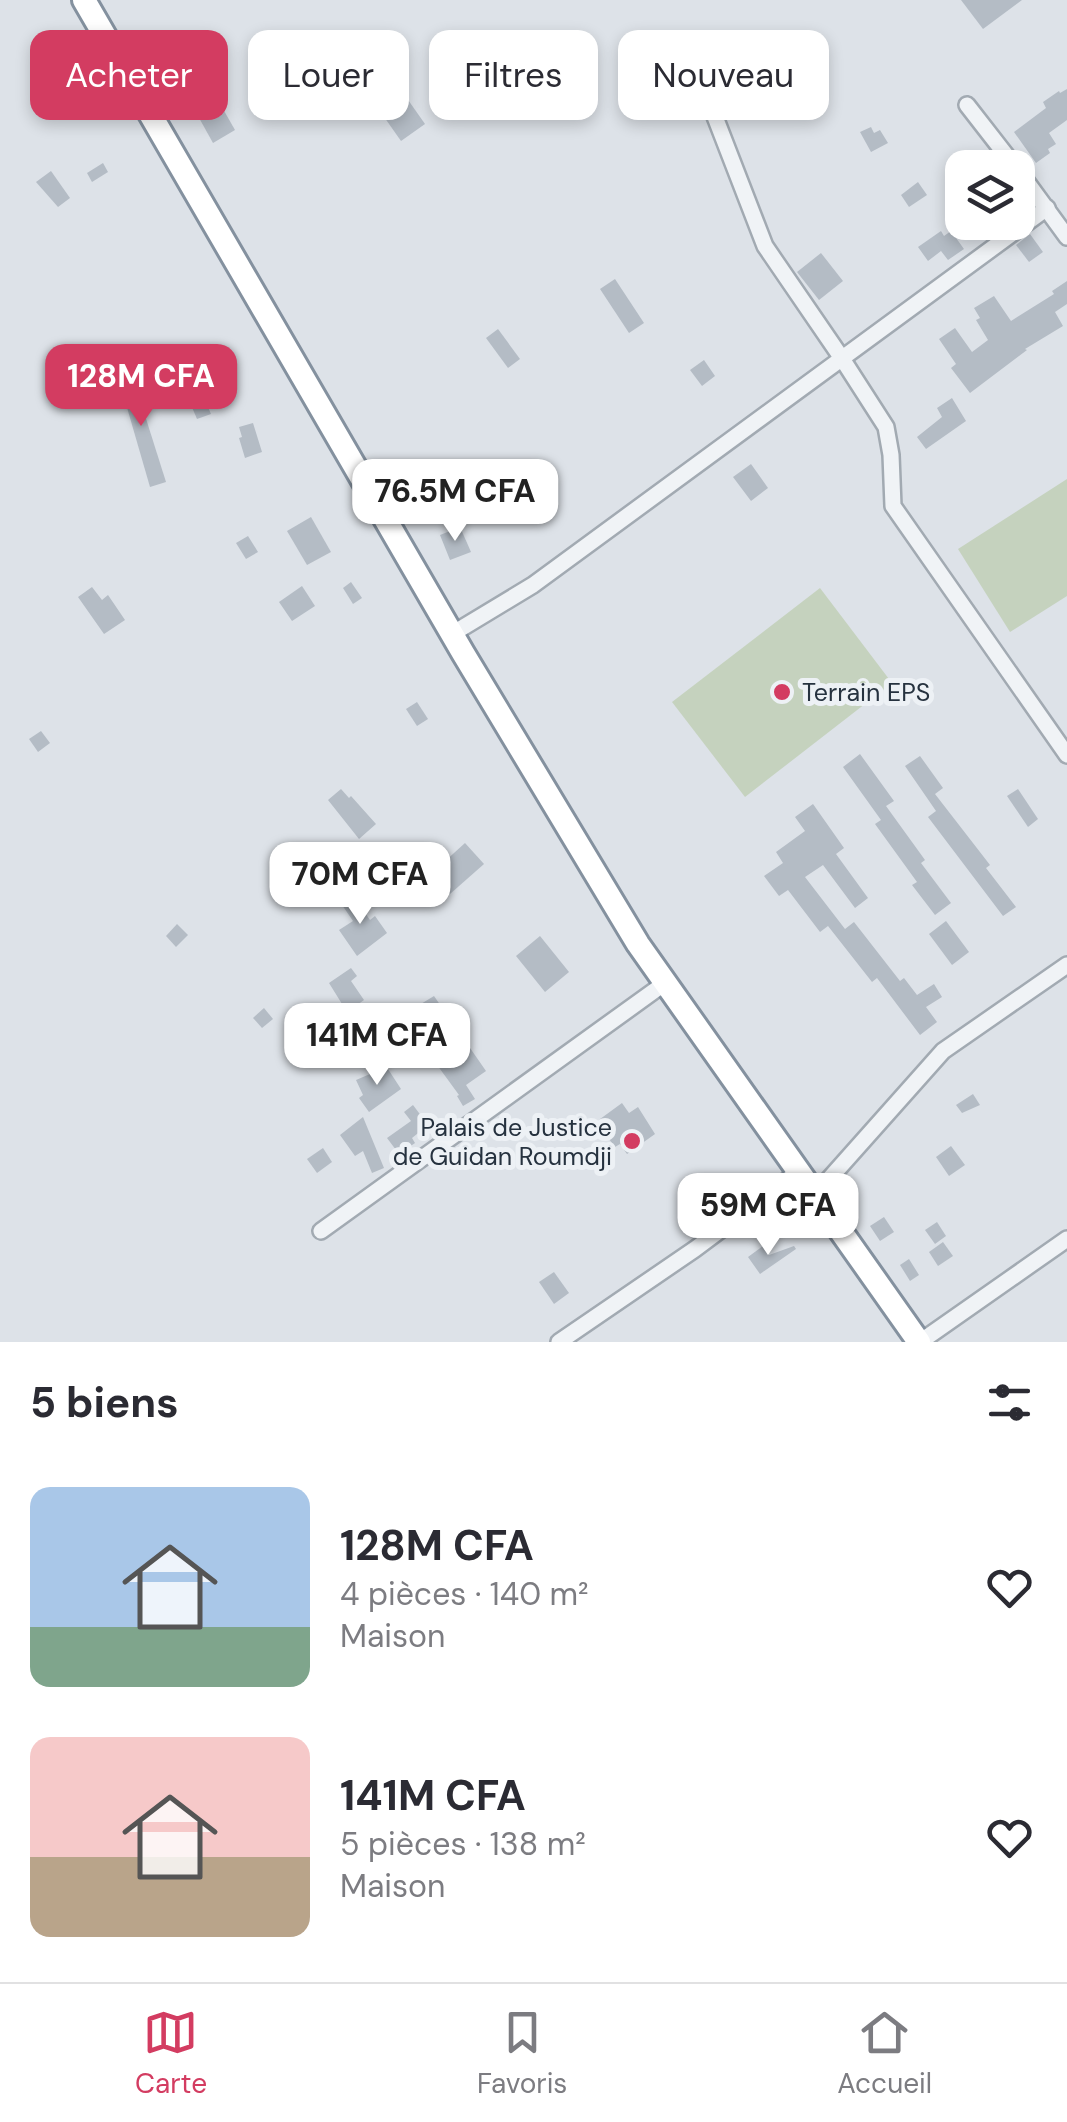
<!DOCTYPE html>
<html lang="fr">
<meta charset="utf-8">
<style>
body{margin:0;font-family:"DM Sans",sans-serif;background:#f2f2f3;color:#2b2b33;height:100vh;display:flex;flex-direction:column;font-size:38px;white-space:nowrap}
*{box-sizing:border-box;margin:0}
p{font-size:32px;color:#7c7c81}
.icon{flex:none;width:55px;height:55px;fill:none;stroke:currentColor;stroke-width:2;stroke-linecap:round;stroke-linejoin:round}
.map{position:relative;height:1342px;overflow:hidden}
.details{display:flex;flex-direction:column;background:#fff;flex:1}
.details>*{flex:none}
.guide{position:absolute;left:30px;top:30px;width:1008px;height:90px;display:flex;gap:20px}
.fabs{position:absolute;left:945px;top:150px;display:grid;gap:20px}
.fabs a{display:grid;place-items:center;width:90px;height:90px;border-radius:20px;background:#fff;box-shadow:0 5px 15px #0003;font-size:50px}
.price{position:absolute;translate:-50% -85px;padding:0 22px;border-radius:20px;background:#fff;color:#222;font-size:32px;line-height:65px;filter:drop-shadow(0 2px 5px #0008)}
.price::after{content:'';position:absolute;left:50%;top:60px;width:30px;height:22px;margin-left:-15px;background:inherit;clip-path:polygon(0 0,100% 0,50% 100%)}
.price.current{background:#d33c61;color:#fff}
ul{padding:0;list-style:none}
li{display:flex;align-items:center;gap:30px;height:250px;padding:0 30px}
li span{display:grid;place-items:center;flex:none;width:280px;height:200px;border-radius:20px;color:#555}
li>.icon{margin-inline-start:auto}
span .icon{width:120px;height:120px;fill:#fffc;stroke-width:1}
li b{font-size:42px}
h2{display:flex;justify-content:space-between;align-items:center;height:120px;padding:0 30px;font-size:42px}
.pill{padding:0 35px;border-radius:20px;background:#fff;box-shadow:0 5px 15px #0003;font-size:35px;line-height:90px}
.pill.current{background:#d33c61;color:#fff}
.menu{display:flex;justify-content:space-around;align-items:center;height:140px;border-top:2px solid #e1e1e2;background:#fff;font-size:28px;color:#7c7c81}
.menu a{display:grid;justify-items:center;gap:5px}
.menu .current{color:#d33c61}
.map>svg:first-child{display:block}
.green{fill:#c5d2be}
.building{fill:#b4bcc5}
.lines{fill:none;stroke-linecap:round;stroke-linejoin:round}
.minor-casing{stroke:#a2aab2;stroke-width:20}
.highway-casing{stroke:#84919f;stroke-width:28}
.minor{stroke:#f0f3f6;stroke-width:15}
.highway{stroke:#fff;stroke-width:22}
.poi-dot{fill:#d33c61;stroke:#edf1f5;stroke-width:4}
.labels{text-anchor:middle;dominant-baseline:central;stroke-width:10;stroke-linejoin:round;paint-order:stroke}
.poi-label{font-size:25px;fill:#26323f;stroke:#edf1f5;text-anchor:start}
</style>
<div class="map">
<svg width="1067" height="1342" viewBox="0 0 1067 1342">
<rect width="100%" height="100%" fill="#dde2e8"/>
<!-- green -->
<g class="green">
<path d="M1067 479V596L1010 632 958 549Z"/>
<path d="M820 588 892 683 745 797 672 702Z"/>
</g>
<!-- building -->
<g class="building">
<path d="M961 0H1022L983 29Z"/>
<path d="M399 87 425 124 401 141 375 104Z"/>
<path d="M1067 89V120L1049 133 1056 144 1048 149 1050 153 1036 163 1014 132 1046 108 1043 102 1059 91 1060 93Z"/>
<path d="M215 95 235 130 213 143 193 107Z"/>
<path d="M871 127 874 133 880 130 888 143 871 152 860 132Z"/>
<path d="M989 154 999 168H970Z"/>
<path d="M103 163 108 172 92 182 87 173Z"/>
<path d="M51 171 70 198 58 207 36 182Z"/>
<path d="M918 182 927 195 909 207 901 195Z"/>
<path d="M941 231 944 236 951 231 964 249 948 260 941 251 928 261 918 247Z"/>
<path d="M1030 234 1043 252 1029 262 1016 245Z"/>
<path d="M821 253 843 281 819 300 797 272Z"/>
<path d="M615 279 644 323 629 333 600 289Z"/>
<path d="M1067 281V304L1055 312 1063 326 1025 349 1027 350 970 393 951 368 956 364 939 339 955 328 972 352 988 340 976 320 980 318 974 308 994 296 1011 321 1054 294 1052 291Z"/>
<path d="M498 329 520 359 508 368 486 338Z"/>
<path d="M704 360 715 376 702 386 690 370Z"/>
<path d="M130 368 166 482 150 487 117 373Z"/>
<path d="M196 380 211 414 197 419 183 386Z"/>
<path d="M952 398 966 421 926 449 917 437 942 417 937 408Z"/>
<path d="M253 423 262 452 245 458 239 438 242 437 239 427Z"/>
<path d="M751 464 768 488 751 501 733 477Z"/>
<path d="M311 517 331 552 307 565 287 531Z"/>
<path d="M460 527 471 552 450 560 440 535Z"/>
<path d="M248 536 258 552 246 559 236 543Z"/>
<path d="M351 582 362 598 353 604 343 588Z"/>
<path d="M302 586 315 606 292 621 279 602Z"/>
<path d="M92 587 102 600 108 595 125 620 104 634 78 597Z"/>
<path d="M417 702 428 719 417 726 406 709Z"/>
<path d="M41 731 50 743 38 752 29 739Z"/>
<path d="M860 754 894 801 886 806 925 860 921 863 951 903 935 915 912 885 917 882 875 824 881 820 843 767Z"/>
<path d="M920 756 943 788 935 794 990 865 986 868 1016 907 1003 916 928 817 936 811 905 766Z"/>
<path d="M341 789 349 798 351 796 376 824 359 839 328 800Z"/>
<path d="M1018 789 1038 819 1028 827 1007 796Z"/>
<path d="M813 804 844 848 836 854 868 898 855 908 823 865 805 877 845 929 854 922 900 981 904 978 917 995 934 984 942 997 926 1007 937 1022 920 1035 877 978 872 982 828 926 820 932 788 890 779 896 764 876 783 863 776 852 805 831 795 817Z"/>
<path d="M465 843 484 864 450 894 432 873Z"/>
<path d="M339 856 348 867 337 876 328 865Z"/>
<path d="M352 894 370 920 375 916 387 933 357 956 339 930 353 921 340 902Z"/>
<path d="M946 921 969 952 952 965 929 934Z"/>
<path d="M177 924 188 935 176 947 166 936Z"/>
<path d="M540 936 569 972 545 992 516 956Z"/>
<path d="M351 968 357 976 351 981 364 1000 347 1012 329 983Z"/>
<path d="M434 996 486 1071 466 1085 475 1099 463 1106 457 1096 459 1095 413 1032 417 1029 406 1013Z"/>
<path d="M264 1008 273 1019 262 1028 253 1018Z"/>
<path d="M386 1066 401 1089 369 1112 359 1098 363 1095 356 1080 370 1074 372 1077Z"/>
<path d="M973 1094 980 1105 962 1113 956 1105Z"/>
<path d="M622 1103 629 1113 638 1107 655 1134 627 1154 620 1144 615 1147 596 1122Z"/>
<path d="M413 1105 428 1125 412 1138 415 1143 399 1154 387 1138 411 1121 404 1112Z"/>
<path d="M363 1117 384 1168 372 1173 363 1151 355 1156 340 1135Z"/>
<path d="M951 1146 965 1165 949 1176 936 1157Z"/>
<path d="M323 1148 332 1162 317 1173 307 1159Z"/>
<path d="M884 1217 894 1232 880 1241 870 1226Z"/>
<path d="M937 1222 946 1236 935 1244 925 1230Z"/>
<path d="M943 1242 953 1256 938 1266 929 1252Z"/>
<path d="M763 1246 769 1255 794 1246 796 1249 760 1274 748 1257Z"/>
<path d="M909 1259 919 1275 910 1281 900 1265Z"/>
<path d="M554 1272 569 1293 554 1304 539 1282Z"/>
</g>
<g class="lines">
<defs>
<g id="minor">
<path d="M700 78 765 246 841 357 886 427 891 455 893 506 1067 755"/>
<path d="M967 105 1016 168"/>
<path d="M1018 170 1067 237"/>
<path d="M452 634 533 585 1047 208"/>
<path d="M814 1196 943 1051 1067 965"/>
<path d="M321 1231 665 983"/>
<path d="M559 1342 695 1249 798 1172"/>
<path d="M920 1342 1067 1239"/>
</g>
<path id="highway" d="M84 0 463 653 638 944 919 1342"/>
</defs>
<!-- minor casing -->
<use href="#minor" class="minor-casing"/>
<!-- highway casing -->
<use href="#highway" class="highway-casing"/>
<!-- minor -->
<use href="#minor" class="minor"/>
<!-- highway -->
<use href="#highway" class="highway"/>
</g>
<!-- markers -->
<g class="poi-dot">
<circle cx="782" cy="692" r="10"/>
<circle cx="632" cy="1141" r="10"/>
</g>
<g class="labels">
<!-- poi labels -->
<g class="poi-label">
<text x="802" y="692">Terrain EPS</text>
<text x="612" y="1127" text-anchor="end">Palais de Justice<tspan x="612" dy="29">de Guidan Roumdji</tspan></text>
</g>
</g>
</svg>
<div class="fabs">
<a><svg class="icon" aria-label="layers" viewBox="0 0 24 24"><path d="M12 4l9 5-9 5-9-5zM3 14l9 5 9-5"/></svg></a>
</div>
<b class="price current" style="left:141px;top:429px">128M CFA</b>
<b class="price" style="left:455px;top:544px">76.5M CFA</b>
<b class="price" style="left:360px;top:927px">70M CFA</b>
<b class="price" style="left:377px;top:1088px">141M CFA</b>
<b class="price" style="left:768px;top:1258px">59M CFA</b>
<div class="guide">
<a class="pill current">Acheter</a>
<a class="pill">Louer</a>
<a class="pill">Filtres</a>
<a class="pill">Nouveau</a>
</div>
</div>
<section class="details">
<h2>5 biens<svg class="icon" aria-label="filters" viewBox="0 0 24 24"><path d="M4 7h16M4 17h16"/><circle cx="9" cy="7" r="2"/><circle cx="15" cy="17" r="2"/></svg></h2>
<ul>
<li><span style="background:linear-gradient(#a9c7e8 70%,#7fa58c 0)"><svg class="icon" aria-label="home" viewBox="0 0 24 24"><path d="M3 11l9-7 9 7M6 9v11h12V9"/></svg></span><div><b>128M CFA</b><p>4 pièces · 140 m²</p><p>Maison</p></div><svg class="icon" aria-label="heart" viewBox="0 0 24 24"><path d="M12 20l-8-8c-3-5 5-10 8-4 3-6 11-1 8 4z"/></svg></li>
<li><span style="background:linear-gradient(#f6c9c9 60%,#b9a48a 0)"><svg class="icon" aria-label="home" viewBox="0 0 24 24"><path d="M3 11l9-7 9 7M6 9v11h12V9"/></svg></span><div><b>141M CFA</b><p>5 pièces · 138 m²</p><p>Maison</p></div><svg class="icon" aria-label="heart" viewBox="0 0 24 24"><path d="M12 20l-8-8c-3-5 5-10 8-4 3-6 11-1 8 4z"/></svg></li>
</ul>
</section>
<nav class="menu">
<a class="current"><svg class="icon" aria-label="map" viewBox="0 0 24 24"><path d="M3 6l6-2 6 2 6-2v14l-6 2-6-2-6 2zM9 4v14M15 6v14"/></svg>Carte</a>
<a><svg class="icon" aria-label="saved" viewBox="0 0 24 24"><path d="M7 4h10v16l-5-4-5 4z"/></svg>Favoris</a>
<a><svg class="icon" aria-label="home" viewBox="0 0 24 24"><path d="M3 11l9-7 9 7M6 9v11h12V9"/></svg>Accueil</a>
</nav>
